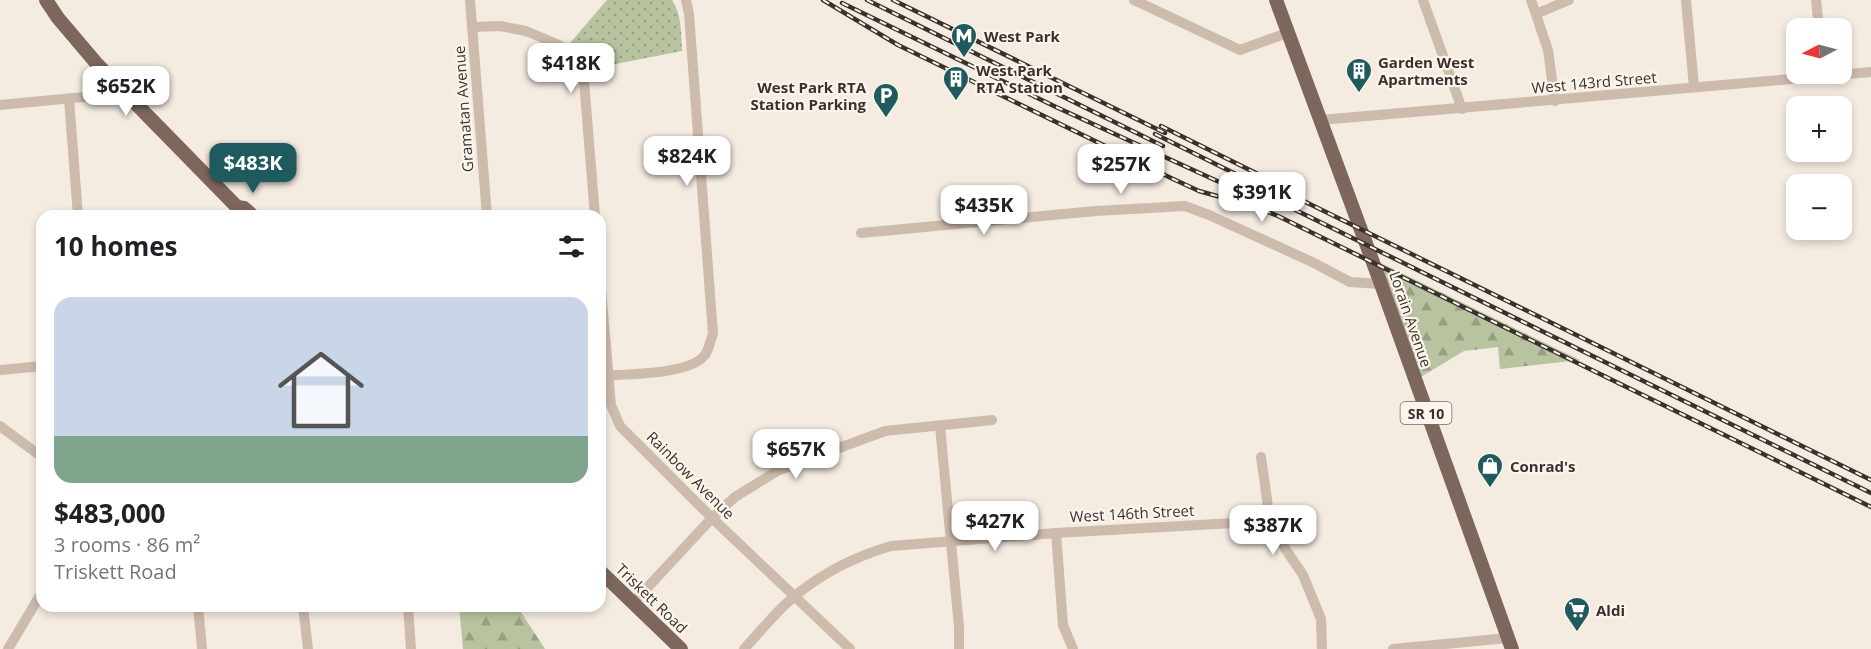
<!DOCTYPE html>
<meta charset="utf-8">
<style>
body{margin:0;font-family:"Open Sans",sans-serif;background:#f2f2f2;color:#202124;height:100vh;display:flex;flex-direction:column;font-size:22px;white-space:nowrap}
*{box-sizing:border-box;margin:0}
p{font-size:20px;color:#757577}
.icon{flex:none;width:33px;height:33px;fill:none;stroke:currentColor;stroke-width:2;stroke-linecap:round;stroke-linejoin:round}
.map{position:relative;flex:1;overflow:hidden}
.panel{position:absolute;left:36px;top:210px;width:570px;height:402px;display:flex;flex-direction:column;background:#fff;border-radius:18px;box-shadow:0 3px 9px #0003}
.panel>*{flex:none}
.needle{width:39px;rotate:264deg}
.controls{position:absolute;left:1786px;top:18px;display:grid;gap:12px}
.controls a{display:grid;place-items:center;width:66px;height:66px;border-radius:12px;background:#fff;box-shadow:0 3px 9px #0003;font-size:30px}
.price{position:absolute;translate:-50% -51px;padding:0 14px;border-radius:12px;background:#fff;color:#222;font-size:20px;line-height:39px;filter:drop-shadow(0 2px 3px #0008)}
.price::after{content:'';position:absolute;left:50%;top:36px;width:18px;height:14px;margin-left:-9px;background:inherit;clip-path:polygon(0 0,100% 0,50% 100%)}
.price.active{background:#1f5a5e;color:#fff}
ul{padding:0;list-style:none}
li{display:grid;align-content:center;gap:12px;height:318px;padding:0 18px}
li span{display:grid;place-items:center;height:186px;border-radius:18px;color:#555}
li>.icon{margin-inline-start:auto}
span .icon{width:108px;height:108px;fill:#fffc;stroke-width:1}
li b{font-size:26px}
h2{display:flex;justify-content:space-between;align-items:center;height:72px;padding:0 18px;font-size:26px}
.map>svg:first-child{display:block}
.forest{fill:url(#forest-firs)}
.park{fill:url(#park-dots)}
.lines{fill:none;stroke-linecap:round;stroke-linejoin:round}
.minor{stroke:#cdbbac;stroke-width:10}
.major{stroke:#7d675c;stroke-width:14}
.rail-casing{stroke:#3b302b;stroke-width:4.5}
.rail{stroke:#fbf5ee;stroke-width:2;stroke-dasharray:7;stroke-linecap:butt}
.labels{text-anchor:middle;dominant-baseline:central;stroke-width:4.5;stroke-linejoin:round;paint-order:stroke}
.shield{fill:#fbf5ee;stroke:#756b66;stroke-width:1.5}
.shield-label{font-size:14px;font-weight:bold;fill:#3b302b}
.poi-label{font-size:15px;font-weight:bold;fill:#3b302b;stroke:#fbf5ee;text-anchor:start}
.street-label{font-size:15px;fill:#3b302b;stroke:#fbf5ee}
</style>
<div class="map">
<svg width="1871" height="649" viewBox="0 0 1871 649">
<defs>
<pattern id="forest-firs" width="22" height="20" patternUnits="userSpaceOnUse" patternTransform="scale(1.5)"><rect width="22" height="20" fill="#b8c4a0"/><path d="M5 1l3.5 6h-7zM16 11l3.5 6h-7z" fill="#97a083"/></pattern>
<pattern id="park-dots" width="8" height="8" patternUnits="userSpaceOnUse" patternTransform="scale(1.5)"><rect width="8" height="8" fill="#b8c4a0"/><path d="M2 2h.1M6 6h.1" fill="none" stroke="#97a083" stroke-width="1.8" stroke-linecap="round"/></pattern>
</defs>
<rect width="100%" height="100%" fill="#f4ebe1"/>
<!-- forest -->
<g class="forest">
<path d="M1379 262 1580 360 1500 369 1498 347 1464 351 1419 378Z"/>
<path d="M459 606H517L545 649H463Z"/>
</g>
<!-- park -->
<path class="park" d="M607 0H672C682 15 681 33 682 51L590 69 580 53 570 43Z"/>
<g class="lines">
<!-- minor -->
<g class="minor">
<path d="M470 0 487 216"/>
<path d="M1134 0 1240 50 1287 33"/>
<path d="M1423 0 1462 109"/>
<path d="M1531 0 1548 50 1555 101"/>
<path d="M1686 0 1694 87"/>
<path d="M1816 0 1819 28"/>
<path d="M1536 14 1569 0"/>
<path d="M472 27 500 26 526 31 559 45 573 62 584 81 595 216"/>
<path d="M69 99 78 216"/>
<path d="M0 105 125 93"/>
<path d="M1321 120 1871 72"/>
<path d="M861 233 1096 211 1185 206 1209 215 1312 262 1350 282 1381 284"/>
<path d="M600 278 611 405 620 426 712 518 850 649"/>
<path d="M0 370 42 366"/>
<path d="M600 376C624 374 689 375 704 356 709 351 710 340 713 334L689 14 686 0"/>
<path d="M0 426 42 457"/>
<path d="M940 426 959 627V649"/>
<path d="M1261 457 1270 521 1286 550 1303 575 1321 619 1322 649"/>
<path d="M1056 533 1063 625 1073 649"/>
<path d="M633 603 712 518 735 497 777 471 885 431 992 420"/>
<path d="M198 606 202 649"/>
<path d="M303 606 308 649"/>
<path d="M408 606 411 649"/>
<path d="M8 649 42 592"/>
<path d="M744 649C761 631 777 610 796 595 824 572 857 556 891 546L1056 533 1270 521"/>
<path d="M1393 649 1508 638"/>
</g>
<!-- major -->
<g class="major">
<path d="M46 0 58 18 97 64 237 207 238 216"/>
<path d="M1276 0 1381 284 1512 649"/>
<path d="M237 207 244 208 253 216"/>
<path d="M600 571 681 649"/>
</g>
<defs>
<g id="rail">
<path d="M823 0 898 45 1171 178 1199 191 1256 207 1278 216 1871 507"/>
<path d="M867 0 1163 146"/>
<path d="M893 0 1165 133"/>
<path d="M842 3 1056 107 1265 203"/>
<path d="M1161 126 1276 183"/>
<path d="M1155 134 1270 191"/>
<path d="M1265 182 1871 480"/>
<path d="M1257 191 1871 493"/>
</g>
</defs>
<!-- rail casing -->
<use href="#rail" class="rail-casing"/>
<!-- rail -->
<use href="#rail" class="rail"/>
</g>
<!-- icons -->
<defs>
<symbol id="metro-pin" viewBox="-11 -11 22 30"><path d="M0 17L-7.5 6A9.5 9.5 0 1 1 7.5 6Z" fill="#1f5a5e" stroke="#fbf5ee"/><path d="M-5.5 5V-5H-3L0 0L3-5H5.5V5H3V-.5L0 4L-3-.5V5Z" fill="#fff"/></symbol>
<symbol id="building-pin" viewBox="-11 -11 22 30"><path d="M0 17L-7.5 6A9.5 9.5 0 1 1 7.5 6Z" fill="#1f5a5e" stroke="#fbf5ee"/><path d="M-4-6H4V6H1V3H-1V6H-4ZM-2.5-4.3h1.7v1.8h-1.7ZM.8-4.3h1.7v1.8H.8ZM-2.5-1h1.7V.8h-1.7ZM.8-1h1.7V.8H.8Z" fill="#fff"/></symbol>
<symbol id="parking-pin" viewBox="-11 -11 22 30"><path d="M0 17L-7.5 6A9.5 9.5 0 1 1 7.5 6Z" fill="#1f5a5e" stroke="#fbf5ee"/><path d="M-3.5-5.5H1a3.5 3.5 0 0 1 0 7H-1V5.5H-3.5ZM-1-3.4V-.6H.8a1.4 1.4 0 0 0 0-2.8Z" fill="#fff"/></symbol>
<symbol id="shop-pin" viewBox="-11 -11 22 30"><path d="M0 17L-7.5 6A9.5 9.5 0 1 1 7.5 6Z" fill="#1f5a5e" stroke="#fbf5ee"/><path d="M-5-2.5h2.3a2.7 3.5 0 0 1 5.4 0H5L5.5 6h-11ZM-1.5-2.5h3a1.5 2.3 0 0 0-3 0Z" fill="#fff"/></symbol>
<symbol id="supermarket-pin" viewBox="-11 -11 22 30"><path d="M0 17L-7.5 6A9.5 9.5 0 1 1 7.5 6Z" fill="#1f5a5e" stroke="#fbf5ee"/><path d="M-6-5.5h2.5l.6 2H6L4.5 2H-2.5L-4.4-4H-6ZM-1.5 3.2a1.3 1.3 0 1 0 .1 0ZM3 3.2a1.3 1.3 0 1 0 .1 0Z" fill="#fff"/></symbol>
</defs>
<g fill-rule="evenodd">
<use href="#metro-pin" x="949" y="21" width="30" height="40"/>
<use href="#building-pin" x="1344" y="56" width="30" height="40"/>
<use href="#building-pin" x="941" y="64" width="30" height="40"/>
<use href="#parking-pin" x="871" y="81" width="30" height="40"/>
<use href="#shop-pin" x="1475" y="451" width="30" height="40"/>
<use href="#supermarket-pin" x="1562" y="595" width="30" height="40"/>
</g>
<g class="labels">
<!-- shield labels -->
<rect class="shield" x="1400.5" y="402" width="51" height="22" rx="4.5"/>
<g class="shield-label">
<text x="1426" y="413">SR 10</text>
</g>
<!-- poi labels -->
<g class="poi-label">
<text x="984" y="36">West Park</text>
<text x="1378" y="62">Garden West<tspan x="1378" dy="17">Apartments</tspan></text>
<text x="976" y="70">West Park<tspan x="976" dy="17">RTA Station</tspan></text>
<text x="866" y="87" text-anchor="end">West Park RTA<tspan x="866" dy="17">Station Parking</tspan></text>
<text x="1510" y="466">Conrad's</text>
<text x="1596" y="610">Aldi</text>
</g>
<!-- street labels -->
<g class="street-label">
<text transform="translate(1594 82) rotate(-5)">West 143rd Street</text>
<text transform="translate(463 109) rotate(-94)">Gramatan Avenue</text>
<text transform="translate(1411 319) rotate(71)">Lorain Avenue</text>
<text transform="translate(691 475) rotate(45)">Rainbow Avenue</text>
<text transform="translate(1132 513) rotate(-3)">West 146th Street</text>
<text transform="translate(652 598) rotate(44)">Triskett Road</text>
</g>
</g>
</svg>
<div class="controls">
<a><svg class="needle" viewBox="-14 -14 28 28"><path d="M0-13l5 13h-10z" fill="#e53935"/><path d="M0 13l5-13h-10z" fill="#757577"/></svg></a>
<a>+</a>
<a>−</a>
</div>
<b class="price" style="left:571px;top:94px">$418K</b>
<b class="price" style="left:126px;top:117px">$652K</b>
<b class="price" style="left:687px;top:187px">$824K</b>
<b class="price active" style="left:253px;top:194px">$483K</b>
<b class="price" style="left:1121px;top:195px">$257K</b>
<b class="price" style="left:1262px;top:223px">$391K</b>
<b class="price" style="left:984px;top:236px">$435K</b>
<b class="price" style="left:796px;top:480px">$657K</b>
<b class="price" style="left:995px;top:552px">$427K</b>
<b class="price" style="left:1273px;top:556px">$387K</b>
<section class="panel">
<h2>10 homes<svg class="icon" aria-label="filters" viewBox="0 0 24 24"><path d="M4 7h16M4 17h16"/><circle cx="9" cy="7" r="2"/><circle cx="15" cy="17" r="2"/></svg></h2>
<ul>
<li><span style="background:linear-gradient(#c9d6e8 75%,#7fa58c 0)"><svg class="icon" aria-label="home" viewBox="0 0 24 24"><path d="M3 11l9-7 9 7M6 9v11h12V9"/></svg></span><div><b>$483,000</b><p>3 rooms · 86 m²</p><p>Triskett Road</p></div></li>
</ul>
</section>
</div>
